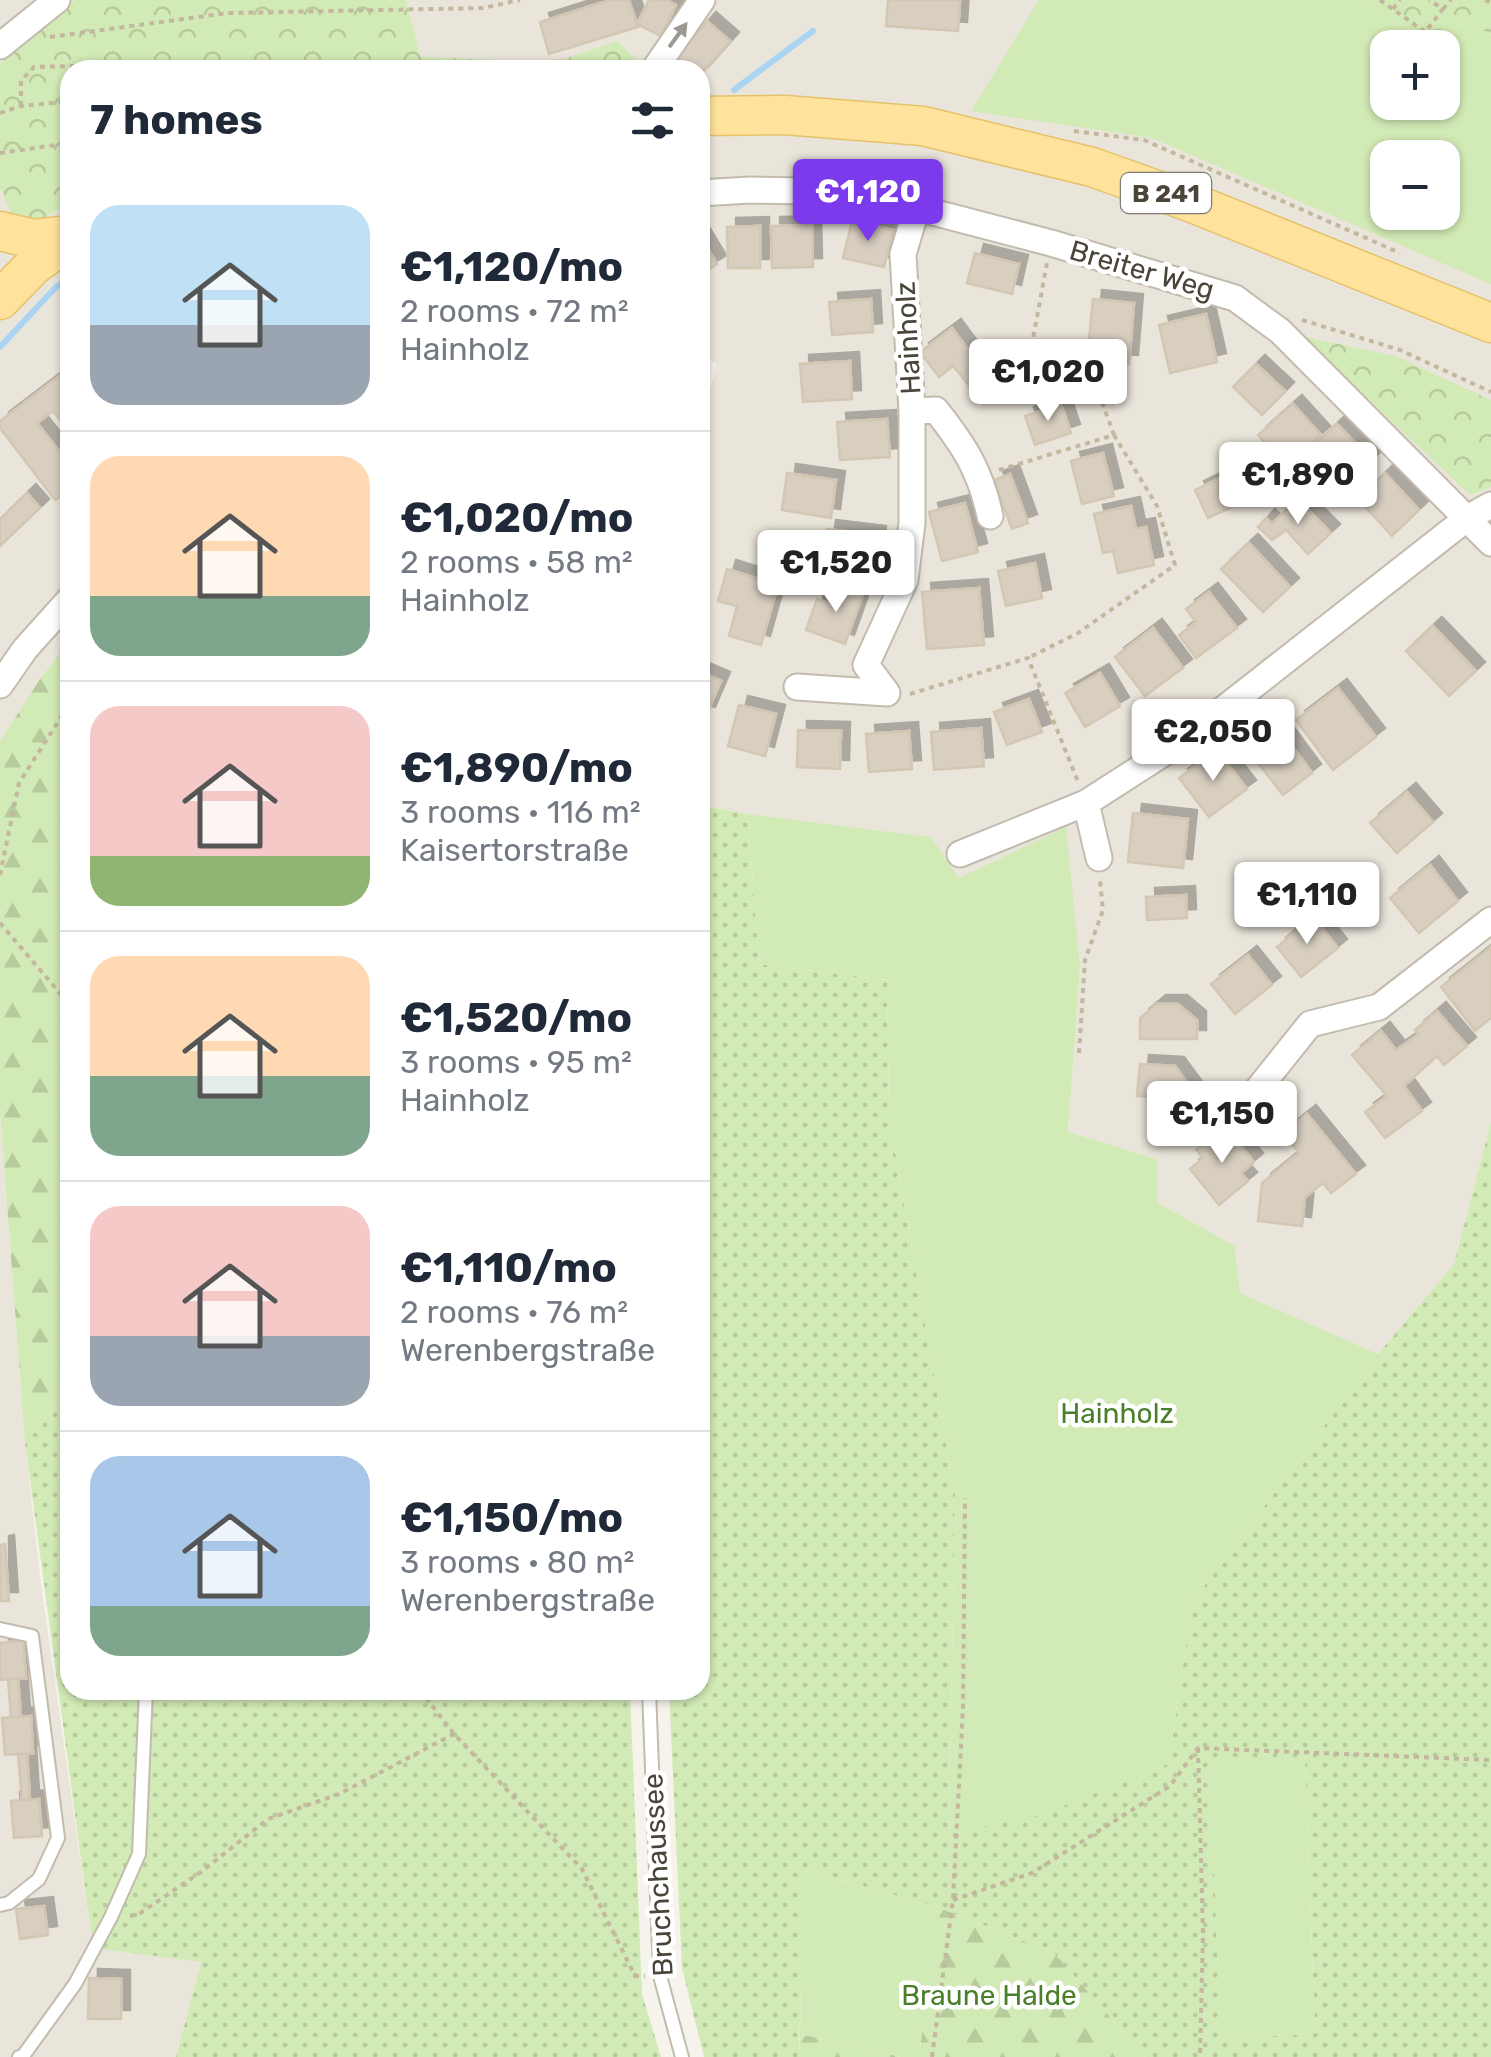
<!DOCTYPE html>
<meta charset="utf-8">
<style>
body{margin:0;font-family:Rubik,sans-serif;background:#f6f6f7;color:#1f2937;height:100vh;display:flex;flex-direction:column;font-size:38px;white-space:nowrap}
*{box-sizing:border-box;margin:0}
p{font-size:32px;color:#747a83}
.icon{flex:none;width:55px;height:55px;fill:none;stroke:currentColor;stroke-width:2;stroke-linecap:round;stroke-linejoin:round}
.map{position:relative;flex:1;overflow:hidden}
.sheet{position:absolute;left:60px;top:60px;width:650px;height:1640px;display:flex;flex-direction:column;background:#fff;border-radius:30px;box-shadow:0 2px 8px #0004}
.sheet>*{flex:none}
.buttons{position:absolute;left:1370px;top:30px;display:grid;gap:20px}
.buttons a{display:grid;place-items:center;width:90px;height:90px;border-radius:20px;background:#fff;box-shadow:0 2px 8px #0004;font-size:50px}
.price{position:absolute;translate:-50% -85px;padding:0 22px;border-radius:10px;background:#fff;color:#222;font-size:32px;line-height:65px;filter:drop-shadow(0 2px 5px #0008)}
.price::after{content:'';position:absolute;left:50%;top:60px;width:30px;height:22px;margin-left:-15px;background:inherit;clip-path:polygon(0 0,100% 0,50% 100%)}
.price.active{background:#7c3aed;color:#fff}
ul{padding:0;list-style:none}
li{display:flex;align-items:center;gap:30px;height:250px;padding:0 30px}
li+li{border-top:2px solid #e0e1e3}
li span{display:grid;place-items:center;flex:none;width:280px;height:200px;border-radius:30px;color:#555}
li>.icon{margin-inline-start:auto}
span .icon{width:120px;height:120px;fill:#fffc;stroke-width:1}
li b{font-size:42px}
h2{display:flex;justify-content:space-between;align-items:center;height:120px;padding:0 30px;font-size:42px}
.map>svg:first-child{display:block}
.residential{fill:#eae5da;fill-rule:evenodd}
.grass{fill:url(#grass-dots);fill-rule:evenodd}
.forest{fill:url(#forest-firs)}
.park{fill:url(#park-crowns)}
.garden{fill:#d2eab5;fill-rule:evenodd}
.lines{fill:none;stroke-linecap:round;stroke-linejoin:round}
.stream{stroke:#a9d4f2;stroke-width:6}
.building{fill:#d8cfc1;stroke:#d3c7b4;stroke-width:2.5;filter:url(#shadow)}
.lane-casing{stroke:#c2bbae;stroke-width:16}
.street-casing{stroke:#c2bbae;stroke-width:29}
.primary-casing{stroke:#e6c16a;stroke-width:41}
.path{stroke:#c4b79f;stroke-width:4;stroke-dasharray:5 5;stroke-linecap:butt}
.lane{stroke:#fff;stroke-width:12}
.street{stroke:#fff;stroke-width:25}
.primary{stroke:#ffe39c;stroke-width:38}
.oneway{fill:#9c9892}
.labels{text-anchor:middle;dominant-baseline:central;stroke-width:9;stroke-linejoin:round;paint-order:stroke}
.shield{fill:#fff;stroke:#817c74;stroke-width:2.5}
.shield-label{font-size:25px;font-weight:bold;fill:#4b4439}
.street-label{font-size:28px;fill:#4b4439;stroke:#fff}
.park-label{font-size:28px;fill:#4a7f2a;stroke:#fff}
</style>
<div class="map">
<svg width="1491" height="2057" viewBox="0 0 1491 2057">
<defs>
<pattern id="grass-dots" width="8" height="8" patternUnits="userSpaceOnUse" patternTransform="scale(2.5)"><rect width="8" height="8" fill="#d2eab5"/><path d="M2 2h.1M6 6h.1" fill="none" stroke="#b6ca9c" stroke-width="1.8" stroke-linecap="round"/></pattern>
<pattern id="forest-firs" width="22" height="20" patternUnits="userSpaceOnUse" patternTransform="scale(2.5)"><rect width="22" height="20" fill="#d2eab5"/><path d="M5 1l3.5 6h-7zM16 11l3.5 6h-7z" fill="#b6ca9c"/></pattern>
<pattern id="park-crowns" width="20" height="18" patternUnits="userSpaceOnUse" patternTransform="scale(2.5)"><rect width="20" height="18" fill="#d2eab5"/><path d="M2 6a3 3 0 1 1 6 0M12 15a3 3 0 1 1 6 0" fill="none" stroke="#b6ca9c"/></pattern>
<filter id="shadow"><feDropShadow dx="9" dy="-9" stdDeviation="0" flood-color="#0004"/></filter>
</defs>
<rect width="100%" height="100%" fill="#f6f3ec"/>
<!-- residential -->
<g class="residential">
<path d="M0 0H1361L1428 40 1491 35V1122L1454 1264 1378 1354 1240 1293 1235 1246 1158 1203 1157 1159 1068 1132 1080 967 958 879 930 837 748 814 700 805V424L717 364 700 355V70H70V640L42 676 0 741ZM1388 48H1442V102H1388ZM1388 158H1442V212H1388Z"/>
<path d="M0 1113 25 1443 41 1585 93 1947 201 1962 176 2057H0Z"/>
</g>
<!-- grass -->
<g class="grass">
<path d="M700 805 748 814 759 964 887 980 889 1116 955 1495 949 1833 1168 1763 1193 1601 1378 1354 1454 1264 1491 1122V2057H1145L1054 1953 937 1907 804 1870 799 2057H704L682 1968 669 1690H700ZM1305 1759 1315 2034 1221 2038 1210 1763Z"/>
<path d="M70 1388V1690H630L642 1994 661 2057H176L201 1962 93 1948 25 1443Z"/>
</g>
<!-- forest -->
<g class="forest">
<path d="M70 640V1388L25 1443 0 1112V741L42 676Z"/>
<path d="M937 1907 1054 1953 1145 2057H919Z"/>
<path d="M800 2034 901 2057H799Z"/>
</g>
<!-- park -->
<g class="park">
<path d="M75 0H406L420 57 528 61 565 59 617 41 641 64 636 70H70V203L42 219 26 222 12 214 0 188V64Z"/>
<path d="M1361 0H1491V35L1468 21 1428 40Z"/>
<path d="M1301 336 1395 356 1491 400V487L1470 495Z"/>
</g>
<!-- garden -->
<g class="garden">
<path d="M1039 0H1361L1428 40 1468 21 1491 35V284L1152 138 971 111ZM1388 48H1442V102H1388ZM1388 158H1442V212H1388Z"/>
<path d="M748 814 931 837 959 878 1066 827 1080 967 1068 1132 1157 1159 1158 1203 1235 1246 1240 1293 1378 1354 1193 1601 1168 1764 1041 1815 949 1834 955 1495 889 1116 887 980 759 964Z"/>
<path d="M1305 1759 1315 2034 1220 2038 1210 1762Z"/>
<path d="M803 1870 937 1907 919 2057H901L800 2034Z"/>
</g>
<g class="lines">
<!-- stream -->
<g class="stream">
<path d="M734 90 813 31"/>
<path d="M0 347 56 287 70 278"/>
</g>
</g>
<!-- building -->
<g class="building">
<path d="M610 0H629L638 27 549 54 540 22Z"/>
<path d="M649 0H666L676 5 661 36 637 24Z"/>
<path d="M888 0H960L958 31 886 26Z"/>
<path d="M707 21 730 41 700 75V70H664Z"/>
<path d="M852 221 893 230 884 267 843 258Z"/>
<path d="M812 225 813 267 772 268 771 226Z"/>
<path d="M760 226V268H728L727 227Z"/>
<path d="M700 236 717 264 700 275Z"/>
<path d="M975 253 1019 264 1012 294 967 283Z"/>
<path d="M871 299 873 332 832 335 829 302Z"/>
<path d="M1093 299 1134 303 1129 364 1113 362 1114 343 1089 340Z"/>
<path d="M1206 314 1217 362 1170 373 1159 325Z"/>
<path d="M952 328 989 378 973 390 953 366 939 377 920 352Z"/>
<path d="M850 361 852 399 803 402 800 364Z"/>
<path d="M1256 364 1285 391 1262 415 1233 387Z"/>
<path d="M70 368V432L53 411 37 423 62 455 70 449V489L55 500 0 428V421Z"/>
<path d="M1061 404 1071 433 1035 445 1025 416Z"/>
<path d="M1293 404 1321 435 1286 466 1258 435Z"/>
<path d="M887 419 890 457 840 460 837 422Z"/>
<path d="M1337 424 1372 460 1345 486 1310 449Z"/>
<path d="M1103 453 1114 496 1082 504 1071 461Z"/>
<path d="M787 473 836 480 831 518 782 510Z"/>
<path d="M1385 473 1419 510 1392 536 1358 499Z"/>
<path d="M1010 474 1028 523 1012 529 994 480Z"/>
<path d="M1218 479 1232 507 1208 518 1195 490Z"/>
<path d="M27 493 40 508 0 546V519Z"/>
<path d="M1297 499 1331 533 1308 554 1286 530 1272 540 1258 527 1266 518 1272 524Z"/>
<path d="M965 503 978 552 942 561 929 512Z"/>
<path d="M1131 506 1136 529 1146 527 1154 565 1118 573 1113 551 1103 553 1094 514Z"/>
<path d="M827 529 877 535 871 573 822 566Z"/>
<path d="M1249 543 1290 587 1263 612 1221 569Z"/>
<path d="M1035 563 1042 598 1006 606 998 571Z"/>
<path d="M727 569 778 585 761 645 729 636 737 606 718 601Z"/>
<path d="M843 583 864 591 845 644 806 630 817 599 834 605Z"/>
<path d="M979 588 984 645 927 649 922 592Z"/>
<path d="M1209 592 1237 628 1196 658 1179 635 1196 622 1186 609Z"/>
<path d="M1433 626 1476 671 1449 696 1406 651Z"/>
<path d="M1153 628 1183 668 1145 696 1115 657Z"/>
<path d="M700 672 721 681 706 716 700 714Z"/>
<path d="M1100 673 1120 706 1085 727 1065 693Z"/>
<path d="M1338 688 1376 737 1333 770 1296 720Z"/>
<path d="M1029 699 1042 732 1007 745 994 712Z"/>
<path d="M739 705 776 714 765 756 728 746Z"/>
<path d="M1275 723 1312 773 1283 795 1245 746Z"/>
<path d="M981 728 984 766 934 770 931 732Z"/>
<path d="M798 730 841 731 840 769 797 767Z"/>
<path d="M909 731 912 769 869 772 866 734Z"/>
<path d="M1217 750 1247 789 1209 817 1179 778Z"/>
<path d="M1407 792 1433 822 1397 853 1370 823Z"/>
<path d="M1133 813 1188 819 1183 868 1128 862Z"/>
<path d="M1430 865 1458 901 1419 933 1390 898Z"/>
<path d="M1186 895 1187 918 1147 920 1146 897Z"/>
<path d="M1313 917 1338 948 1301 977 1277 947Z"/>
<path d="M1491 947V1018L1475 1031 1441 987Z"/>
<path d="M1248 955 1272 985 1235 1014 1211 984Z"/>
<path d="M1157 1004H1178L1197 1020V1039H1140V1018Z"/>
<path d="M1437 1011 1467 1046 1444 1065 1437 1056 1404 1086 1422 1111 1385 1138 1365 1112 1387 1096 1352 1055 1381 1031 1396 1050 1419 1034 1415 1030Z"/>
<path d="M1140 1064 1175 1066 1197 1096 1173 1112 1163 1097 1137 1096Z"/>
<path d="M1307 1114 1356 1174 1331 1193 1323 1183 1305 1197 1302 1226 1258 1221 1262 1183 1299 1153 1283 1133Z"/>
<path d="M1225 1126 1254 1162 1241 1173 1248 1181 1219 1205 1190 1169 1203 1158 1196 1150Z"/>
<path d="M5 1544 9 1601H0V1545Z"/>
<path d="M23 1641 26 1678 0 1680V1643Z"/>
<path d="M8 1679H18L21 1717 11 1718Z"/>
<path d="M31 1716 33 1753 5 1755 2 1718Z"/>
<path d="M18 1754H27L30 1800H22Z"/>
<path d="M39 1799 42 1836 14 1838 11 1801Z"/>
<path d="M44 1906 48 1935 20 1939 16 1909Z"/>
<path d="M89 1978 121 1979V2019H88Z"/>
</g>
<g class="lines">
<defs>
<g id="lane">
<path d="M0 1629 32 1636 58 1838 39 1879 9 1903 0 1905"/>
<path d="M649 1690 660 1976 682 2057"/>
<path d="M19 2057 23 2056 75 1984 111 1917 139 1854 146 1690"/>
</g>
<g id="street">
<path d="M0 46 57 0"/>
<path d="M654 70 702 0"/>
<path d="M700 193 750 190 856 192 1051 243 1235 298 1280 331 1491 543"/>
<path d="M912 411 936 410C965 447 980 470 990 516"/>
<path d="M0 685 25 649 70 599"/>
<path d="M797 687 887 693 866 665 905 580 912 523V411L903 254 917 207"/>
<path d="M1086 803 1099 858"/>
<path d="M960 854 1086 803 1184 740 1466 519 1491 505"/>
<path d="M1258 1089 1310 1024 1379 1007 1491 920"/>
</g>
<g id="primary">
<path d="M700 116 785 115 923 126 1092 167 1190 202 1491 323"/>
<path d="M0 231 33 239 70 235"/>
<path d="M0 300 33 266 70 239"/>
</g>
</defs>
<!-- lane casing -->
<use href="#lane" class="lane-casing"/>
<!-- street casing -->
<use href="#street" class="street-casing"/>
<!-- primary casing -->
<use href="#primary" class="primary-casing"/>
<!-- path -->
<g class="path">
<path d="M1380 0 1425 32 1443 9 1429 0"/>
<path d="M1485 0 1491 3"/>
<path d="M1393 9 1400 0"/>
<path d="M1443 9 1451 0"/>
<path d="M50 37 228 13 483 8 520 0"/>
<path d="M21 106V81L34 67 107 65 108 70"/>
<path d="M0 113 21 106 70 101"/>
<path d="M1074 131 1144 140 1400 253"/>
<path d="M0 153 70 143"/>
<path d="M1047 263 1032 344 1051 395 1096 386 1114 435"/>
<path d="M1302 320 1400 350 1491 392"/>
<path d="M999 470 1114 435 1157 506 1175 565 1078 633 1028 658"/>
<path d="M910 694 1028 658 1079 784"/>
<path d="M0 875 19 783 70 703"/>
<path d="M0 923 70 1005"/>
<path d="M1079 1053 1085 960 1103 910 1100 881"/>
<path d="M420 1690 454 1734 582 1869 635 1976H645"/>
<path d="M1198 1748 1203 1933 1200 2057"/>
<path d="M953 1900 1032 1873 1170 1786 1198 1748 1491 1760"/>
<path d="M130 1916 139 1914 201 1872 268 1819 339 1794 454 1734"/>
<path d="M932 2057 953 1900 963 1708 965 1498"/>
</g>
<!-- lane -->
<use href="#lane" class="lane"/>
<!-- street -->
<use href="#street" class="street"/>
<!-- primary -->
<use href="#primary" class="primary"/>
</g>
<!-- one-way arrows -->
<defs><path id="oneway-solid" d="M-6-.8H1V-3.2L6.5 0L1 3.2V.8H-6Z" transform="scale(2.5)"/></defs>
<use class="oneway" href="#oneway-solid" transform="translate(678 35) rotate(-54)"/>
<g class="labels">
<!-- shield labels -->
<rect class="shield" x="1121" y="173" width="90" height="40" rx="8"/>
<g class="shield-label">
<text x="1166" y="193">B 241</text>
</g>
<!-- street labels -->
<g class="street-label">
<text transform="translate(1142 270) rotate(16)">Breiter Weg</text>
<text transform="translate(908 338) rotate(-93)">Hainholz</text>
<text transform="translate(658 1875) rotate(-93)">Bruchchaussee</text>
</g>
<!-- park labels -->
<g class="park-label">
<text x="1117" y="1413">Hainholz</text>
<text x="989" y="1995">Braune Halde</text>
</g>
</g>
</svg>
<div class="buttons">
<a>+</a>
<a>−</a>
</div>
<b class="price active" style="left:868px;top:244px">€1,120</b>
<b class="price" style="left:1048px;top:424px">€1,020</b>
<b class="price" style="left:1298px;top:527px">€1,890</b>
<b class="price" style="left:836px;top:615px">€1,520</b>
<b class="price" style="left:1213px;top:784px">€2,050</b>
<b class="price" style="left:1307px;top:947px">€1,110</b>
<b class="price" style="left:1222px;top:1166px">€1,150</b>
<section class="sheet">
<h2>7 homes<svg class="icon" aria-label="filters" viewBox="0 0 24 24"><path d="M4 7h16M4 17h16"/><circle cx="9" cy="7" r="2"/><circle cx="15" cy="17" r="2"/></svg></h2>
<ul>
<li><span style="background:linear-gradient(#bfe0f5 60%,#9aa5b1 0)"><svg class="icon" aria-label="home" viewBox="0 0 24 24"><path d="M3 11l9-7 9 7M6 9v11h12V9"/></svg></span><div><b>€1,120/mo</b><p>2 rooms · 72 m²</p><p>Hainholz</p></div></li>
<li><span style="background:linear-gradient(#ffd9b3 70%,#7fa58c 0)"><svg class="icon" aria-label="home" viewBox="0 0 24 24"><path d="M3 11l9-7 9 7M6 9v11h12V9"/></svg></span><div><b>€1,020/mo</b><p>2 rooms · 58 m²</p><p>Hainholz</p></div></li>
<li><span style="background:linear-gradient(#f6c9c9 75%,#8fb573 0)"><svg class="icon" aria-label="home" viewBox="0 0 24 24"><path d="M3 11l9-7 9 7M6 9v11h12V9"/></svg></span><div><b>€1,890/mo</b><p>3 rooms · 116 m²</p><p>Kaisertorstraße</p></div></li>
<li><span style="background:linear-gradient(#ffd9b3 60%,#7fa58c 0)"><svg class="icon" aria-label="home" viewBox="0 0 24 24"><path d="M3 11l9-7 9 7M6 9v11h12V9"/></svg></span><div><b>€1,520/mo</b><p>3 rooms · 95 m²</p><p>Hainholz</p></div></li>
<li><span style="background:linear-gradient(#f6c9c9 65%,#9aa5b1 0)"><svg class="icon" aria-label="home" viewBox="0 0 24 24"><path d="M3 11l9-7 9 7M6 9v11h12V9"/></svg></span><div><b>€1,110/mo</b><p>2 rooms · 76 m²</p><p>Werenbergstraße</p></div></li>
<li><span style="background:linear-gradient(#a9c7e8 75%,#7fa58c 0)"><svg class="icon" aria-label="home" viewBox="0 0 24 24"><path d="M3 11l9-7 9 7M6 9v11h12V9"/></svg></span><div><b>€1,150/mo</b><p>3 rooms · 80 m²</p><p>Werenbergstraße</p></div></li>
</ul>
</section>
</div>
